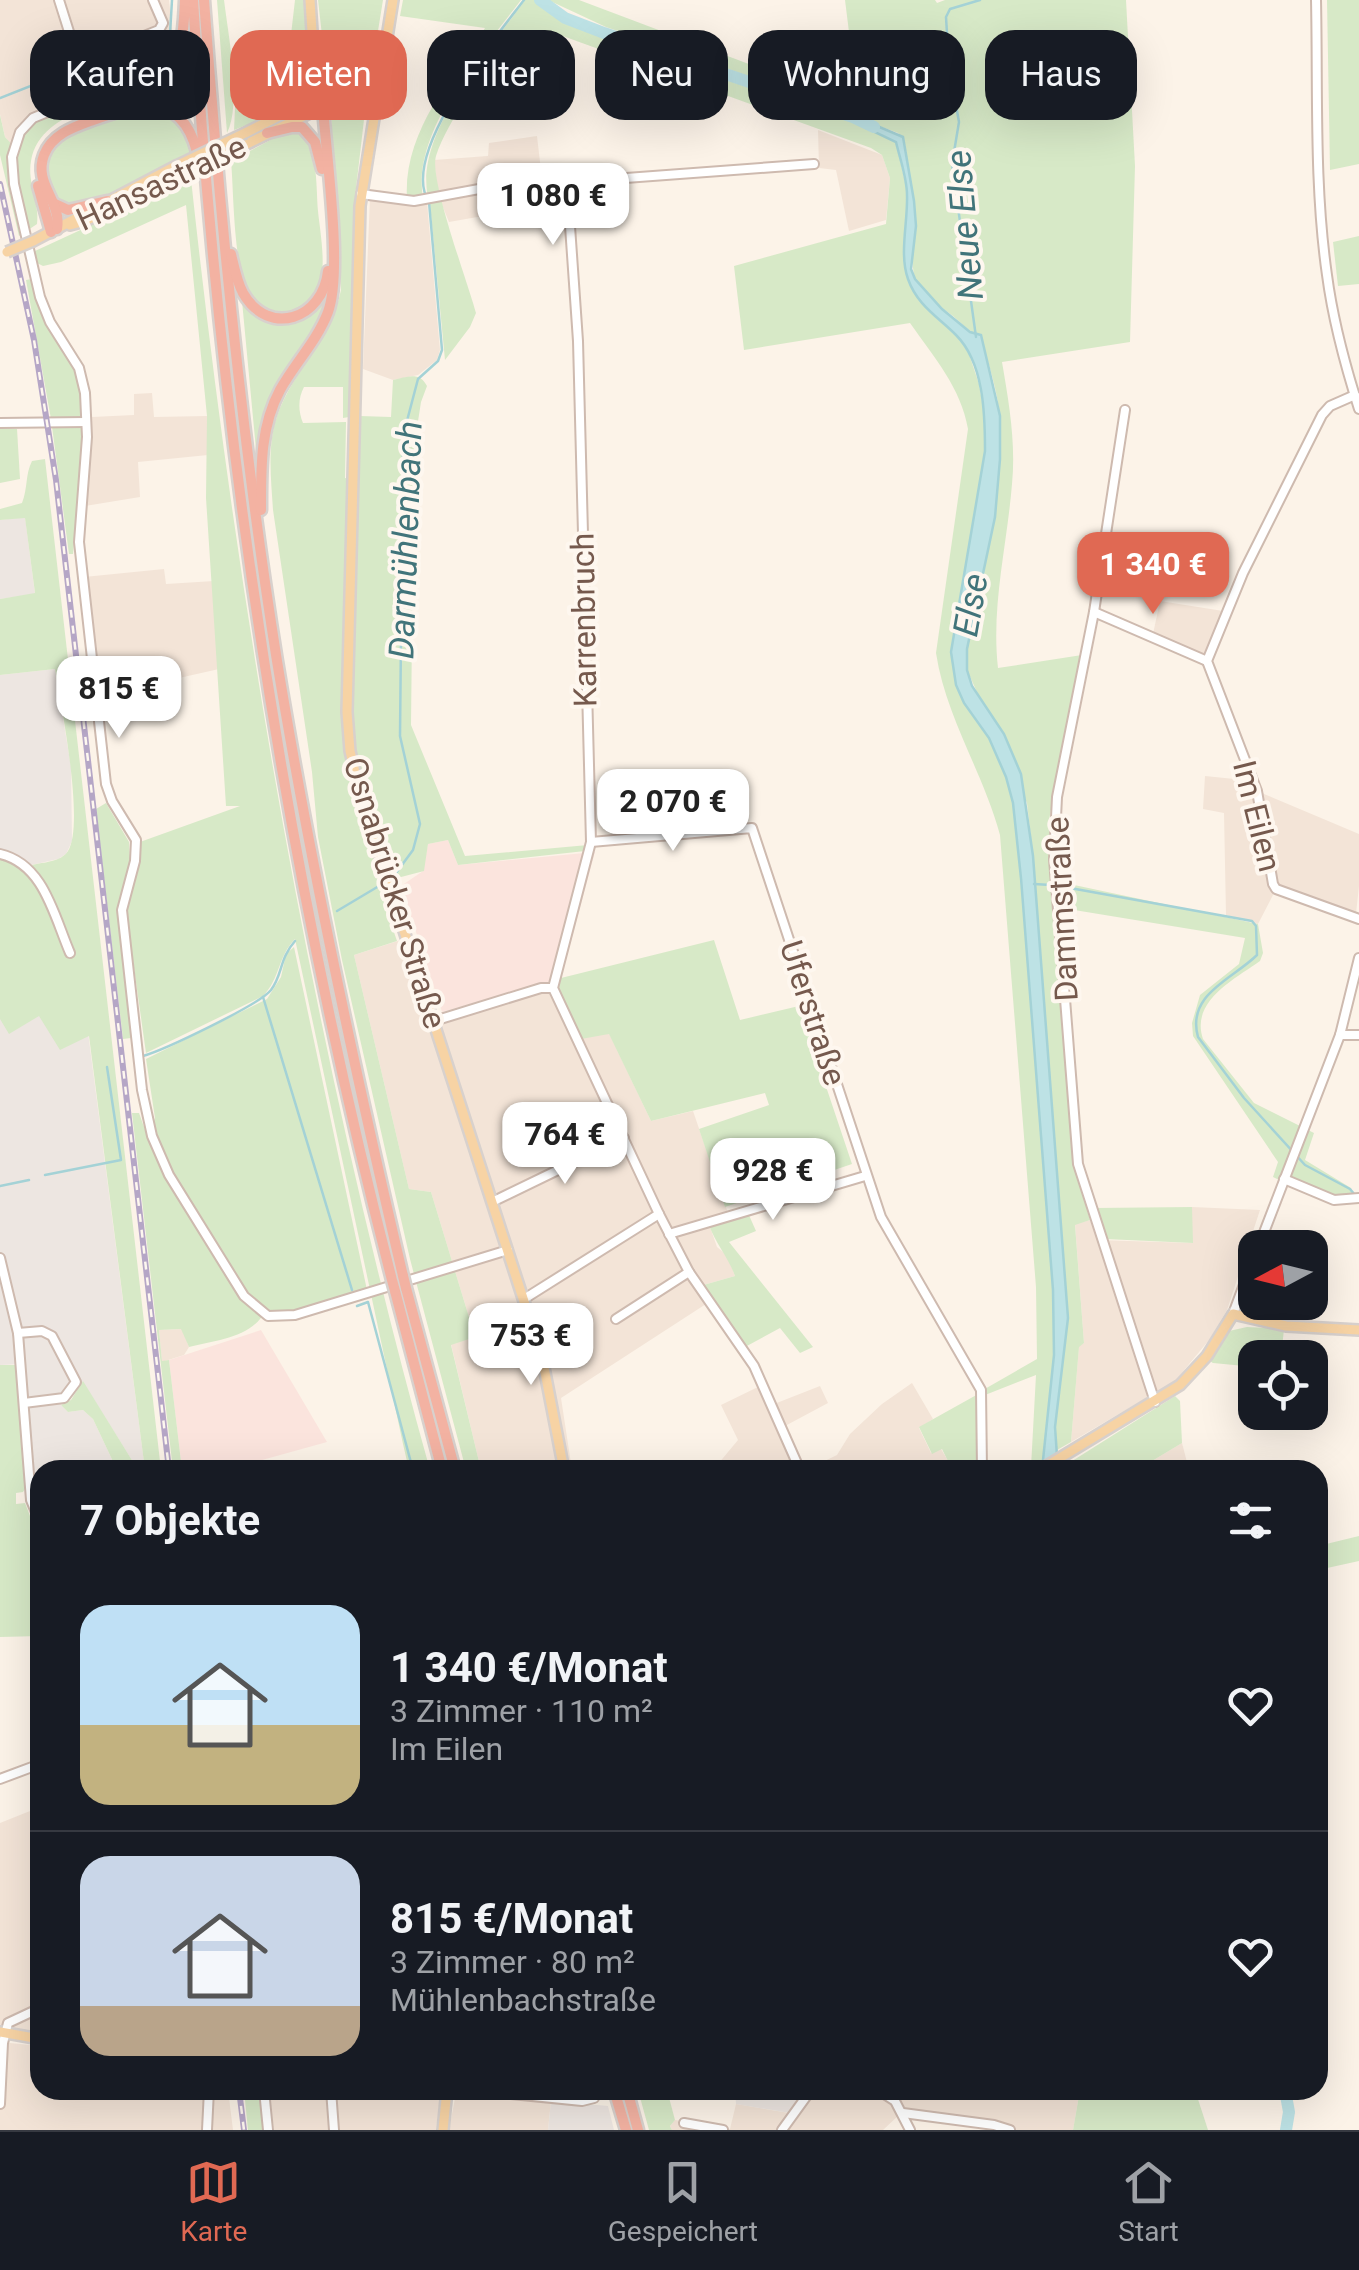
<!DOCTYPE html>
<html lang="de">
<meta charset="utf-8">
<style>
body{margin:0;font-family:Roboto,sans-serif;background:#20242c;color:#f1f3f6;height:100vh;display:flex;flex-direction:column;font-size:38px;white-space:nowrap}
*{box-sizing:border-box;margin:0}
p{font-size:32px;color:#9ea1a6}
.icon{flex:none;width:55px;height:55px;fill:none;stroke:currentColor;stroke-width:2;stroke-linecap:round;stroke-linejoin:round}
.map{position:relative;flex:1;overflow:hidden}
.details{position:absolute;left:30px;top:1460px;width:1298px;height:640px;display:flex;flex-direction:column;background:#171b24;border-radius:30px;box-shadow:0 10px 40px #0002}
.details>*{flex:none}
.banner{position:absolute;left:30px;top:30px;width:1300px;height:90px;display:flex;gap:20px}
.needle{width:65px;rotate:263deg}
.tools{position:absolute;left:1238px;top:1230px;display:grid;gap:20px}
.tools a{display:grid;place-items:center;width:90px;height:90px;border-radius:20px;background:#171b24;box-shadow:0 10px 40px #0002;font-size:50px}
.price{position:absolute;translate:-50% -85px;padding:0 22px;border-radius:20px;background:#fff;color:#222;font-size:32px;line-height:65px;filter:drop-shadow(0 2px 5px #0008)}
.price::after{content:'';position:absolute;left:50%;top:60px;width:30px;height:22px;margin-left:-15px;background:inherit;clip-path:polygon(0 0,100% 0,50% 100%)}
.price.on{background:#e06953;color:#fff}
ul{padding:0;list-style:none}
li{display:flex;align-items:center;gap:30px;height:250px;padding:0 50px}
li+li{border-top:2px solid #363941}
li span{display:grid;place-items:center;flex:none;width:280px;height:200px;border-radius:30px;color:#555}
li>.icon{margin-inline-start:auto}
span .icon{width:120px;height:120px;fill:#fffc;stroke-width:1}
li b{font-size:42px}
h2{display:flex;justify-content:space-between;align-items:center;height:120px;padding:0 50px;font-size:42px}
.pill{padding:0 35px;border-radius:30px;background:#171b24;box-shadow:0 10px 40px #0002;font-size:35px;line-height:90px}
.pill.on{background:#e06953;color:#fff}
.tab-bar{display:flex;justify-content:space-around;align-items:center;height:140px;border-top:2px solid #363941;background:#171b24;font-size:28px;color:#9ea1a6}
.tab-bar a{display:grid;justify-items:center;gap:5px}
.tab-bar .on{color:#e06953}
.map>svg:first-child{display:block}
.residential{fill:#f3e4d7}
.commercial{fill:#fbe4dd}
.industrial{fill:#ede6e1}
.green{fill:#d7e9c7}
.water{fill:#bde2e5;stroke:#a4d2d6;stroke-width:2.5}
.lines{fill:none;stroke-linecap:round;stroke-linejoin:round}
.stream{stroke:#a4d2d6;stroke-width:2.5}
.river{stroke:#bde2e5;stroke-width:12}
.minor-casing{stroke:#cebaaf;stroke-width:12}
.major-casing{stroke:#d8d1cd;stroke-width:14}
.highway-casing{stroke:#d8d1cd;stroke-width:15}
.minor{stroke:#fff;stroke-width:8}
.major{stroke:#f7d3a4;stroke-width:9}
.highway{stroke:#f3b2a2;stroke-width:10}
.rail-casing{stroke:#b5a6c6;stroke-width:6}
.rail{stroke:#fef7ef;stroke-width:2.5;stroke-dasharray:8;stroke-linecap:butt}
.major-bridge-casing{stroke:#d8d1cd;stroke-width:14;stroke-linecap:butt}
.highway-bridge-casing{stroke:#d8d1cd;stroke-width:15;stroke-linecap:butt}
.major-bridge{stroke:#f7d3a4;stroke-width:9}
.highway-bridge{stroke:#f3b2a2;stroke-width:10}
.labels{text-anchor:middle;dominant-baseline:central;stroke-width:8;stroke-linejoin:round;paint-order:stroke}
.street-label{font-size:32px;fill:#75594d;stroke:#fef7ef}
.water-label{font-size:35px;font-style:italic;fill:#41747a;stroke:#fef7ef}
</style>
<div class="map">
<svg width="1359" height="2130" viewBox="0 0 1359 2130">
<rect width="100%" height="100%" fill="#fcf3e8"/>
<!-- residential -->
<g class="residential">
<path d="M0 0H169L173 38 158 74 48 113 17 151 5 137 0 114Z"/>
<path d="M818 130 882 155 890 178 886 220 849 231 836 170 819 168Z"/>
<path d="M537 136 545 205 449 222 438 195 434 160 488 156 489 143Z"/>
<path d="M370 198 408 204 427 202 440 350 437 360 418 375 393 380 363 369Z"/>
<path d="M152 393 154 417 207 416 208 455 138 462 140 497 85 506 92 417 134 415V394Z"/>
<path d="M164 569 166 584 214 581 219 669 99 696 84 577Z"/>
<path d="M1160 601 1223 611 1203 658 1153 634Z"/>
<path d="M1205 776 1254 781 1264 794 1359 834V886L1355 923 1274 893 1258 924 1226 915 1224 813 1203 809Z"/>
<path d="M401 940 431 1022 541 991 549 993 573 1040 609 1033 651 1121 693 1111 728 1213 708 1221 717 1247 727 1255 735 1276 700 1286 697 1291 706 1304 561 1398 572 1470H481L451 1344 475 1337 431 1192 409 1189 354 955Z"/>
<path d="M1192 1207 1260 1210 1227 1310 1209 1340 1175 1381 1071 1442 1079 1346 1084 1343 1075 1224 1090 1220 1098 1240 1192 1243Z"/>
<path d="M182 1329 189 1347 184 1355 162 1362 159 1330Z"/>
<path d="M912 1383 933 1419 919 1428 931 1453 941 1449 950 1464 940 1470H806L837 1455 850 1434 882 1404Z"/>
<path d="M760 1386 769 1406 820 1386 828 1403 785 1426 804 1470H713L738 1440 721 1405Z"/>
<path d="M1182 1443 1189 1470H1137Z"/>
<path d="M40 1807V2033L0 2026V1823Z"/>
<path d="M0 2042 40 2046V2090H228L233 2130H0Z"/>
<path d="M269 2090H325L329 2130H274Z"/>
<path d="M334 2090H435L440 2098 436 2130H337Z"/>
<path d="M806 2090 973 2092 1080 2090 1073 2130H999L983 2125 899 2115 883 2130H672L670 2126 675 2120 730 2129 736 2104 789 2113Z"/>
<path d="M456 2093 551 2101 548 2130H449Z"/>
</g>
<!-- commercial -->
<g class="commercial">
<path d="M448 840 458 865 595 852 561 978 442 1012 401 886 423 871 428 844Z"/>
<path d="M261 1330 327 1442 226 1470H182L169 1360Z"/>
</g>
<!-- industrial -->
<g class="industrial">
<path d="M25 517 35 594 0 599V520Z"/>
<path d="M55 669 71 767 72 841 66 854 58 859 23 867 86 1017 145 1470H138L83 1382 78 1392 61 1405 68 1412 83 1410 93 1419 117 1470H40V1512L34 1499 26 1364 0 1365V675Z"/>
<path d="M735 2090H806L790 2113 736 2104Z"/>
<path d="M551 2101 608 2106 614 2130H548Z"/>
</g>
<!-- green -->
<g class="green">
<path d="M217 0H224C228 33 242 105 227 133Z"/>
<path d="M295 0H305C305 21 312 86 297 100 281 114 253 122 234 130L236 87 286 78Z"/>
<path d="M318 0H383L365 111 355 197 349 417 343 418V387H304C298 398 298 411 303 423L346 422 345 478 356 480 360 416 391 417 393 380C407 377 419 371 427 386L421 402 414 447 411 725 465 856 588 845 585 851 458 865 448 840 428 844 424 871 382 882 384 903 397 941 354 955 409 1189 431 1192 475 1337 451 1345 481 1470H466L410 1259 342 960 318 837 312 772 273 510C271 479 267 445 277 416 294 368 330 343 341 290L331 115Z"/>
<path d="M403 0H521C483 50 411 132 423 198L407 199C403 133 450 81 485 28L400 16Z"/>
<path d="M525 0H534L564 22 603 38 860 125 896 142 907 191 904 256 907 277 936 315 935 317 958 337 969 354 979 384 985 419V451L957 615 964 703 989 738 1006 777 1013 803 1021 878 1053 1290 1054 1355 1043 1460 1031 1467 1036 1375 985 1395 983 1390 1037 1359 1036 1287 1000 835C983 772 946 718 936 653L968 429C961 388 934 357 910 323L744 350 734 266 886 224 890 178 882 155 871 148 560 35 504 43C483 76 448 119 436 156 429 179 468 283 476 313L470 327 445 360 430 204C408 140 489 51 525 0Z"/>
<path d="M548 0H579L802 84 817 82 852 56 845 0H935L937 3 945 0H1126L1135 166 1130 342 1002 362C1009 403 1016 443 1012 484 1007 546 991 606 998 668L1082 655 1049 820 1074 1165 1090 1220 1075 1225 1084 1343 1079 1347 1071 1442 1057 1450 1055 1427 1068 1318 1033 856 1027 803 967 670V649C981 573 1004 497 1000 419 998 391 988 363 981 336 967 331 960 321 949 313 905 281 912 274 915 225 917 204 911 183 907 162 906 150 907 142 898 133L710 62 606 27Z"/>
<path d="M1327 0H1359V164L1330 170Z"/>
<path d="M186 38 188 121 172 106 142 100 171 78Z"/>
<path d="M158 74C124 110 42 103 31 161 27 183 40 203 37 224L19 236 0 155V115L5 137 17 150C30 105 117 89 158 74Z"/>
<path d="M154 110C176 117 187 129 191 153 156 170 117 197 78 204 48 209 40 168 55 149 70 128 128 113 154 110Z"/>
<path d="M296 132 305 136C318 157 316 187 318 211 321 243 337 310 285 313 269 314 255 303 248 290 233 263 234 193 231 161L274 138Z"/>
<path d="M191 179C238 614 312 1047 430 1470H409L403 1444 295 939C278 956 280 979 263 996L146 1053 126 911 140 842 240 806H226L206 498 207 416 186 205 61 262 43 266 37 263 35 251Z"/>
<path d="M1359 236V284L1338 286 1333 242Z"/>
<path d="M32 279 39 308 75 371 81 399 82 459 73 554H69L51 419 26 280Z"/>
<path d="M329 288 325 311 278 389 257 460 242 301 251 310 304 317 315 310Z"/>
<path d="M0 428 17 429 20 479 0 483Z"/>
<path d="M45 459 161 1470H145L89 1036 60 1050 39 1016 9 1034 0 1019V858C43 868 52 921 66 957L72 952 32 865C44 862 61 862 68 851 85 825 61 704 55 669L0 675V599L35 593 25 518 0 520V509L22 503C28 488 25 475 32 461Z"/>
<path d="M106 803 129 842 130 860 118 910 131 1038 123 1039 96 809Z"/>
<path d="M1060 882 1258 924 1263 953 1260 961C1235 979 1190 1001 1203 1039L1254 1103 1314 1133 1305 1160 1351 1188 1356 1200 1327 1203 1273 1177 1278 1162 1193 1036 1192 1023 1200 995 1239 964 1245 938 1062 908Z"/>
<path d="M714 940 740 1020 799 1006 852 1164 725 1207 699 1129 769 1105 765 1093 651 1121 609 1034 581 1039 558 993 561 978Z"/>
<path d="M294 947 367 1290 296 1312 266 1310C252 1338 217 1340 189 1347L181 1329 159 1330 162 1361 169 1360 182 1470H173L132 1113H139L148 1138 155 1118 146 1059 267 999 281 977 286 954Z"/>
<path d="M1192 1207 1193 1243 1105 1239 1095 1208Z"/>
<path d="M748 1213 756 1231 729 1242 813 1347 800 1353 780 1328 745 1347 700 1286 735 1276C728 1257 716 1244 709 1225Z"/>
<path d="M1247 1327 1284 1329 1281 1357 1255 1358V1367L1213 1363 1208 1360 1229 1331Z"/>
<path d="M0 1365H16L26 1487 23 1492 16 1493V1504L25 1503 40 1542V1636L0 1637Z"/>
<path d="M83 1381 138 1470H117L93 1419 83 1410 68 1412 61 1405 71 1400Z"/>
<path d="M980 1393V1470H940L949 1463 942 1449 932 1454 919 1427Z"/>
<path d="M1175 1396 1180 1401 1182 1443 1137 1470H1058Z"/>
<path d="M1359 1536V1561L1318 1570V1546Z"/>
<path d="M244 2090H260L265 2130H248Z"/>
<path d="M638 2090H667L675 2120 670 2126 672 2130H649Z"/>
<path d="M1080 2090H1195L1208 2130H1073Z"/>
</g>
<!-- water -->
<path class="water" d="M863 120 903 137 914 201 916 226 911 269 915 279 942 309 970 332 981 335 1000 416V459L995 517 967 649V670L972 686 1004 734 1021 774 1033 856 1068 1318 1055 1427 1058 1470H1044L1043 1460 1054 1355 1053 1290 1021 878 1013 803 1006 777 989 738 964 703 956 685 951 652 985 451C985 414 984 363 956 335 938 317 917 305 908 279 899 254 908 222 907 195 907 178 900 159 896 142L860 125Z"/>
<g class="lines">
<!-- stream -->
<g class="stream">
<path d="M160 39 170 34 172 0"/>
<path d="M0 98 76 68"/>
<path d="M976 337 952 164 959 122 949 66 946 17 950 9 980 0"/>
<path d="M396 873 413 850 420 824 400 736 403 436 418 379 438 361 442 350 429 202C398 155 495 38 524 0"/>
<path d="M1034 884 1051 885"/>
<path d="M1059 886 1252 921 1256 926 1257 955C1233 979 1186 994 1198 1037L1244 1098 1305 1165 1350 1189 1355 1195"/>
<path d="M337 911 384 883"/>
<path d="M263 997 352 1290"/>
<path d="M143 1056C164 1050 259 1005 271 990 283 974 279 959 295 941"/>
<path d="M45 1175 121 1160 107 1067"/>
<path d="M0 1186 29 1180"/>
<path d="M357 1306 368 1302 413 1470"/>
</g>
<!-- river -->
<g class="river">
<path d="M540 0 565 18 604 33 853 117 874 127"/>
<path d="M1285 2090 1289 2112 1286 2130"/>
</g>
<defs>
<g id="minor">
<path d="M59 0 89 95 33 118 20 132 12 157 14 184 40 297 50 322 79 368 85 393 87 437 79 542 106 784 112 801 136 840 135 861 122 910 142 1090 152 1136 169 1175 244 1296 268 1316 295 1315 508 1250"/>
<path d="M1316 0C1318 91 1314 185 1327 275 1333 321 1345 365 1359 409"/>
<path d="M79 62 159 30 163 23 153 0"/>
<path d="M567 183 578 341 591 842 553 988 659 1214 689 1272 754 1366 800 1470"/>
<path d="M361 194 414 201 479 189 814 164"/>
<path d="M1355 395 1330 406 1322 415 1243 573 1207 661 1257 791 1273 884 1276 889 1359 919"/>
<path d="M1125 410 1094 612 1057 797 1054 859 1078 1164 1155 1402"/>
<path d="M0 423 86 422"/>
<path d="M1094 612 1207 661"/>
<path d="M591 842 752 828 881 1217 981 1390 982 1470"/>
<path d="M0 854C44 864 54 916 70 953"/>
<path d="M434 1021 541 988H553"/>
<path d="M1340 1035H1359"/>
<path d="M1284 1179 1334 1200 1359 1198"/>
<path d="M492 1202 624 1138"/>
<path d="M669 1234 865 1176"/>
<path d="M1258 1248 1340 1035 1359 958"/>
<path d="M0 1258 18 1333 31 1500 40 1522"/>
<path d="M524 1299 659 1214"/>
<path d="M1233 1314 1255 1255"/>
<path d="M616 1319 689 1272"/>
<path d="M18 1333 42 1331 52 1336 76 1382 64 1398 24 1403"/>
<path d="M0 1779 40 1764"/>
<path d="M264 2090 268 2130"/>
<path d="M331 2090 334 2130"/>
<path d="M472 2090 582 2101 594 2098"/>
<path d="M878 2090 895 2101 910 2130"/>
<path d="M0 2104 3 2043 8 2023 40 2008"/>
<path d="M903 2113 994 2125 1010 2130"/>
<path d="M684 2123 723 2130"/>
<path d="M207 2130 209 2090"/>
<path d="M782 2130 811 2090"/>
</g>
<g id="major">
<path d="M310 0 317 109"/>
<path d="M393 0 360 206 347 712 350 751 361 798 542 1357 564 1470"/>
<path d="M245 133 297 107 320 105"/>
<path d="M245 145 320 108"/>
<path d="M70 225 85 221 178 178"/>
<path d="M33 241 176 166"/>
<path d="M1040 1470 1180 1385 1207 1356 1233 1314 1286 1326 1359 1330"/>
<path d="M0 2032 40 2039"/>
<path d="M443 2130 447 2090"/>
</g>
<g id="highway">
<path d="M193 0C219 431 284 862 392 1280"/>
<path d="M204 0C220 221 242 442 277 661 311 868 355 1072 403 1276"/>
<path d="M127 103C178 82 183 51 185 0"/>
<path d="M267 133 292 127H302L315 142 322 169"/>
<path d="M38 186 51 232"/>
<path d="M55 204 68 210 107 201"/>
<path d="M57 229C62 201 33 184 44 155 52 134 74 127 93 120 146 101 186 93 199 161"/>
<path d="M231 254C234 267 237 282 243 293 269 338 323 319 328 271"/>
<path d="M261 510C261 469 260 427 280 390 295 363 317 341 328 312 343 271 326 155 323 107"/>
<path d="M406 1288 455 1470"/>
<path d="M395 1291 442 1470"/>
<path d="M614 2090 626 2130"/>
<path d="M627 2090 638 2130"/>
</g>
</defs>
<!-- minor casing -->
<use href="#minor" class="minor-casing"/>
<!-- major casing -->
<use href="#major" class="major-casing"/>
<!-- highway casing -->
<use href="#highway" class="highway-casing"/>
<!-- minor -->
<use href="#minor" class="minor"/>
<!-- major -->
<use href="#major" class="major"/>
<!-- highway -->
<use href="#highway" class="highway"/>
<defs>
<g id="rail">
<path d="M0 184 34 340 56 480 169 1470"/>
<path d="M239 2090 244 2130"/>
</g>
</defs>
<!-- rail casing -->
<use href="#rail" class="rail-casing"/>
<!-- rail -->
<use href="#rail" class="rail"/>
<defs>
<g id="major-bridge">
<path d="M176 166 245 133"/>
<path d="M178 178 245 145"/>
<path d="M7 252 33 241"/>
</g>
<g id="highway-bridge">
<path d="M403 1276 406 1288"/>
<path d="M392 1280 395 1291"/>
</g>
</defs>
<!-- major-bridge casing -->
<use href="#major-bridge" class="major-bridge-casing"/>
<!-- highway-bridge casing -->
<use href="#highway-bridge" class="highway-bridge-casing"/>
<!-- major-bridge -->
<use href="#major-bridge" class="major-bridge"/>
<!-- highway-bridge -->
<use href="#highway-bridge" class="highway-bridge"/>
</g>
<g class="labels">
<!-- street labels -->
<g class="street-label">
<text transform="translate(161 183) rotate(-25)">Hansastraße</text>
<text transform="translate(584 620) rotate(-91)">Karrenbruch</text>
<text transform="translate(1257 816) rotate(76)">Im Eilen</text>
<text transform="translate(395 893) rotate(73)">Osnabrücker Straße</text>
<text transform="translate(1062 909) rotate(-93)">Dammstraße</text>
<text transform="translate(813 1013) rotate(72)">Uferstraße</text>
</g>
<!-- water labels -->
<g class="water-label">
<text transform="translate(965 225) rotate(-95)">Neue Else</text>
<text transform="translate(406 540) rotate(-88)">Darmühlenbach</text>
<text transform="translate(971 605) rotate(-80)">Else</text>
</g>
</g>
</svg>
<div class="tools">
<a><svg class="needle" viewBox="-14 -14 28 28"><path d="M0-13l5 13h-10z" fill="#e53935"/><path d="M0 13l5-13h-10z" fill="#9ea1a6"/></svg></a>
<a><svg class="icon" aria-label="locate" viewBox="0 0 24 24"><circle cx="12" cy="12" r="6"/><path d="M12 2v4M12 18v4M2 12h4M18 12h4"/></svg></a>
</div>
<b class="price" style="left:553px;top:248px">1 080 €</b>
<b class="price on" style="left:1153px;top:617px">1 340 €</b>
<b class="price" style="left:119px;top:741px">815 €</b>
<b class="price" style="left:673px;top:854px">2 070 €</b>
<b class="price" style="left:565px;top:1187px">764 €</b>
<b class="price" style="left:773px;top:1223px">928 €</b>
<b class="price" style="left:531px;top:1388px">753 €</b>
<div class="banner">
<a class="pill">Kaufen</a>
<a class="pill on">Mieten</a>
<a class="pill">Filter</a>
<a class="pill">Neu</a>
<a class="pill">Wohnung</a>
<a class="pill">Haus</a>
</div>
<section class="details">
<h2>7 Objekte<svg class="icon" aria-label="filters" viewBox="0 0 24 24"><path d="M4 7h16M4 17h16"/><circle cx="9" cy="7" r="2"/><circle cx="15" cy="17" r="2"/></svg></h2>
<ul>
<li><span style="background:linear-gradient(#bfe0f5 60%,#c2b280 0)"><svg class="icon" aria-label="home" viewBox="0 0 24 24"><path d="M3 11l9-7 9 7M6 9v11h12V9"/></svg></span><div><b>1 340 €/Monat</b><p>3 Zimmer · 110 m²</p><p>Im Eilen</p></div><svg class="icon" aria-label="heart" viewBox="0 0 24 24"><path d="M12 20l-8-8c-3-5 5-10 8-4 3-6 11-1 8 4z"/></svg></li>
<li><span style="background:linear-gradient(#c9d6e8 75%,#b9a48a 0)"><svg class="icon" aria-label="home" viewBox="0 0 24 24"><path d="M3 11l9-7 9 7M6 9v11h12V9"/></svg></span><div><b>815 €/Monat</b><p>3 Zimmer · 80 m²</p><p>Mühlenbachstraße</p></div><svg class="icon" aria-label="heart" viewBox="0 0 24 24"><path d="M12 20l-8-8c-3-5 5-10 8-4 3-6 11-1 8 4z"/></svg></li>
</ul>
</section>
</div>
<nav class="tab-bar">
<a class="on"><svg class="icon" aria-label="map" viewBox="0 0 24 24"><path d="M3 6l6-2 6 2 6-2v14l-6 2-6-2-6 2zM9 4v14M15 6v14"/></svg>Karte</a>
<a><svg class="icon" aria-label="saved" viewBox="0 0 24 24"><path d="M7 4h10v16l-5-4-5 4z"/></svg>Gespeichert</a>
<a><svg class="icon" aria-label="home" viewBox="0 0 24 24"><path d="M3 11l9-7 9 7M6 9v11h12V9"/></svg>Start</a>
</nav>
